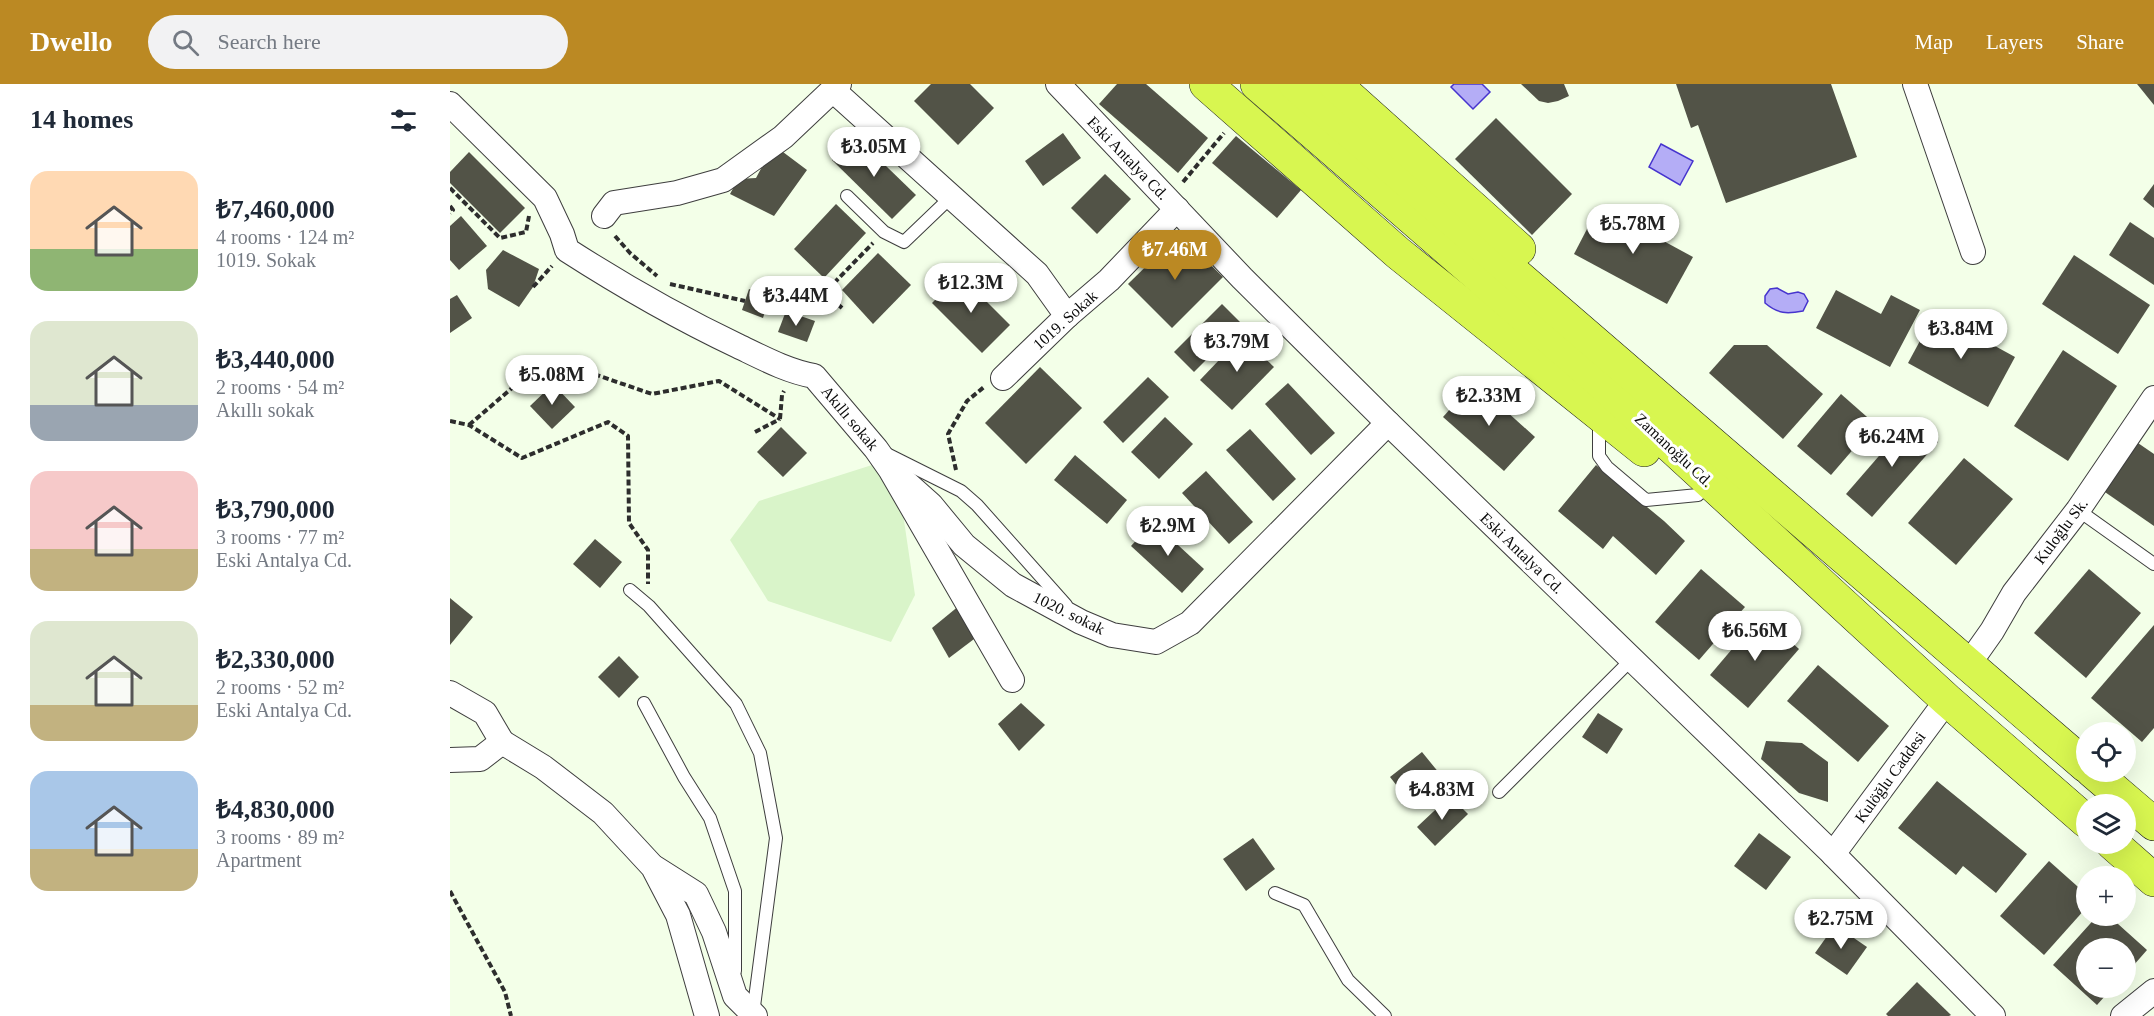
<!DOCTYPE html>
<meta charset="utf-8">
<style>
body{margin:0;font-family:Georgia,serif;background:#f2f2f3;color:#1f2937;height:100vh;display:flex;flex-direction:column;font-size:22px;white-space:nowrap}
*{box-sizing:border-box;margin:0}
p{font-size:20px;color:#747a83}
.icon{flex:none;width:33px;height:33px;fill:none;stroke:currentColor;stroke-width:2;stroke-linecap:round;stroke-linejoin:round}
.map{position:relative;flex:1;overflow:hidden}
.panel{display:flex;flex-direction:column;background:#fff;width:450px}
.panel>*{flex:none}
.fabs{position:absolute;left:1626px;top:638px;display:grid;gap:12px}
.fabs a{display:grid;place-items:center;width:60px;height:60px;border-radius:50%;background:#fff;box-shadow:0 6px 24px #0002;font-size:30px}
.price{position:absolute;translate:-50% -51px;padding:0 14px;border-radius:21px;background:#fff;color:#222;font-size:20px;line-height:39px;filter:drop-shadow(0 2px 3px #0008)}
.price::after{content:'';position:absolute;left:50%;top:36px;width:18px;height:14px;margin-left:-9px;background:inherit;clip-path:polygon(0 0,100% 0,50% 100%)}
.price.current{background:#bb8923;color:#fff}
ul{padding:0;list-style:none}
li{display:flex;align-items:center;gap:18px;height:150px;padding:0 30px}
li span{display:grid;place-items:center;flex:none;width:168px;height:120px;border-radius:18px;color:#555}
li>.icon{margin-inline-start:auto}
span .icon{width:72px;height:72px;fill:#fffc;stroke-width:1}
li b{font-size:26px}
h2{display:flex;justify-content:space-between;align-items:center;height:72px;padding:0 30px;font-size:26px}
header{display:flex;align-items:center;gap:36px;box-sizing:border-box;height:84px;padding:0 30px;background:#bb8923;color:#fff}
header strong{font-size:28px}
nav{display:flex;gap:33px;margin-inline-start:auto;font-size:21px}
.search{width:420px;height:54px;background:#f2f2f3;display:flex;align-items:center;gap:15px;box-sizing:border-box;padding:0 21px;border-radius:33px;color:#747a83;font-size:22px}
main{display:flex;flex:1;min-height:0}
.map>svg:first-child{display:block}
.farmland{fill:#d9f4c9}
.water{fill:#b4adf6;stroke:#4634ce;stroke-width:1.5}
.building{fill:#525347}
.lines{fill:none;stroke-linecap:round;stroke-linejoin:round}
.lane-casing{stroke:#3e3e3e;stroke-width:14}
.street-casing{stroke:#3e3e3e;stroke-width:26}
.highway-casing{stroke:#1c1c1c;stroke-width:34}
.path{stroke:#2d2d2d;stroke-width:4;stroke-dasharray:6 3;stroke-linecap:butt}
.lane{stroke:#fff;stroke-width:12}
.street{stroke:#fff;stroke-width:24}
.highway{stroke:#d8f650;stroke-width:33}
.labels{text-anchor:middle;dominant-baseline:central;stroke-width:6;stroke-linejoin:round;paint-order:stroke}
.street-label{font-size:16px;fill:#0b0b0b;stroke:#fff}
</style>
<header>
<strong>Dwello</strong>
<div class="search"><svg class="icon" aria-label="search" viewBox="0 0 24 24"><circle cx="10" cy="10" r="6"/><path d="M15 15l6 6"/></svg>Search here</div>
<nav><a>Map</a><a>Layers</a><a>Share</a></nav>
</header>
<main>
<section class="panel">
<h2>14 homes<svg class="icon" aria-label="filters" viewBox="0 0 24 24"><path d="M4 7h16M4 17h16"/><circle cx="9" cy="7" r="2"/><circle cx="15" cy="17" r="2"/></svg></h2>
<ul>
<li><span style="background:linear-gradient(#ffd9b3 65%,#8fb573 0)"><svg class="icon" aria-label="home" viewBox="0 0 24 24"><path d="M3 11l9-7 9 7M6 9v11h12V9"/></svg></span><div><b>₺7,460,000</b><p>4 rooms · 124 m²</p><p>1019. Sokak</p></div></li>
<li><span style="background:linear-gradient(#dfe7d0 70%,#9aa5b1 0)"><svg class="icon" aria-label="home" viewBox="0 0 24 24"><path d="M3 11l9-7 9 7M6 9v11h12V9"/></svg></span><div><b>₺3,440,000</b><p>2 rooms · 54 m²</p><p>Akıllı sokak</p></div></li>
<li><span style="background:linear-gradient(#f6c9c9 65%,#c2b280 0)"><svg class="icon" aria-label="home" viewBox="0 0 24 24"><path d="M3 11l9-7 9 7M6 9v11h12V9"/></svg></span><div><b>₺3,790,000</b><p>3 rooms · 77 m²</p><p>Eski Antalya Cd.</p></div></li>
<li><span style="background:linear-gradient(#dfe7d0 70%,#c2b280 0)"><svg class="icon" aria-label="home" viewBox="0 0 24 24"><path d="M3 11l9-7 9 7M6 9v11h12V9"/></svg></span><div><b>₺2,330,000</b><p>2 rooms · 52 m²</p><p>Eski Antalya Cd.</p></div></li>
<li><span style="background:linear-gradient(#a9c7e8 65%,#c2b280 0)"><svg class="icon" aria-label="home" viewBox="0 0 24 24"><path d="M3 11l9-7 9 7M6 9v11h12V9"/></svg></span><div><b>₺4,830,000</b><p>3 rooms · 89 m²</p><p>Apartment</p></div></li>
</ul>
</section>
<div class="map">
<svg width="1704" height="932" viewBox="0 0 1704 932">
<rect width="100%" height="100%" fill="#f3ffe8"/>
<!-- farmland -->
<path class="farmland" d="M422 381 452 423 465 511 441 558 318 517 280 456 309 417Z"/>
<!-- water -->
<g class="water">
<path d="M1004 0H1032L1040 8 1023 25 1001 3Z"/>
<path d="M1211 60 1243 77 1230 101 1199 83Z"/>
<path d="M1327 204 1338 210 1348 208 1354 210 1358 217 1353 227C1337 230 1328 230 1315 219V212L1320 205Z"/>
</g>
<!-- building -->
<g class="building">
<path d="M481 0H520L544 24 508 61 464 17Z"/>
<path d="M667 0H696L758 54 728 89 649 20Z"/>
<path d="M1071 0H1114L1119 12 1108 17 1098 19 1089 17Z"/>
<path d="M1226 0H1381L1407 73 1276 119 1248 41 1241 44Z"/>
<path d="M1687 0H1704V21Z"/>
<path d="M1046 34 1122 110 1082 151 1005 75Z"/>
<path d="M613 49 631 74 593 102 575 77Z"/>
<path d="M405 52 466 111 442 135 382 76Z"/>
<path d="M786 52 851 106 827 134 762 79Z"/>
<path d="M19 68 75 124 50 149 0 99V88Z"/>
<path d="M333 68 357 86 324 132 280 110 288 95 306 94 315 77Z"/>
<path d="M655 90 681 115 647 150 621 124Z"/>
<path d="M1704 100V124L1693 115Z"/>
<path d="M386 120 416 149 374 194 344 165Z"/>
<path d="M1149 122 1243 173 1217 220 1124 170Z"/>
<path d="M11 132 37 162 9 186 0 176V142Z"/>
<path d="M1680 138 1704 154V201L1659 171Z"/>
<path d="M729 150 773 193 722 244 678 200Z"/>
<path d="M53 166 89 185 83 203 69 223 38 205 36 186Z"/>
<path d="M428 169 461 201 423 240 392 206Z"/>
<path d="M1624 171 1700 221 1668 270 1592 220Z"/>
<path d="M510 191 560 241 532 269 482 219Z"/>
<path d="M299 205 320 212 313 234 292 226Z"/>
<path d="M1386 206 1431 230 1441 211 1470 226 1440 283 1366 244Z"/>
<path d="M7 211 22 234 0 249V215Z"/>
<path d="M772 220 792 240 744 288 724 268Z"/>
<path d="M336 227 365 237 357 258 328 248Z"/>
<path d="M1485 229 1565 273 1538 323 1458 279Z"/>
<path d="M792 252 824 283 782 326 750 296Z"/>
<path d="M1284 261H1317L1373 310 1333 355 1259 289Z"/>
<path d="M1613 266 1667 302 1618 377 1564 342Z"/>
<path d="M590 283 632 324 576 380 535 339Z"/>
<path d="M698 293 719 313 673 359 653 338Z"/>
<path d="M1024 298 1085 353 1054 387 993 333Z"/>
<path d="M838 299 885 349 861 371 815 320Z"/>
<path d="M103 300 125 323 102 345 80 322Z"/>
<path d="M1391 310 1425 340 1381 391 1347 362Z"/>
<path d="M715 333 743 360 709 395 681 368Z"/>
<path d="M1461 335 1488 358 1422 433 1396 410Z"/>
<path d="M331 343 357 369 333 393 307 368Z"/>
<path d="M800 345 846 395 823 417 776 366Z"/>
<path d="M1685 357 1704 370V442L1652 406Z"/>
<path d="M625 371 677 416 657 440 604 396Z"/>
<path d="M1514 374 1563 415 1506 481 1458 439Z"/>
<path d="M1146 381 1214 437 1235 457 1206 491 1163 452 1153 465 1108 427Z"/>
<path d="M756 387 803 438 779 460 732 409Z"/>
<path d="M703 438 754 485 732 509 681 462Z"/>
<path d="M145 455 172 478 150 504 123 480Z"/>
<path d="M1251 485 1295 523 1249 576 1205 538Z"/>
<path d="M1639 485 1691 529 1636 594 1584 549Z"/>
<path d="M0 514 23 533 0 561Z"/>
<path d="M510 521 532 549 499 574 482 544Z"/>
<path d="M1311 531 1349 565 1298 624 1260 591Z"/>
<path d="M1704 541V644L1692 658 1641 614Z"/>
<path d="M169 572 189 593 169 614 148 593Z"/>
<path d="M1368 581 1439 642 1408 678 1337 617Z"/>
<path d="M571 619 595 641 569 667 548 640Z"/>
<path d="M1148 629 1173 645 1157 670 1132 653Z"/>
<path d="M1316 657 1352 659 1378 678V718L1349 709 1311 675Z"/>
<path d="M972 668 994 695 962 721 940 693Z"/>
<path d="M1487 697 1577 770 1546 809 1513 782 1506 791 1448 744Z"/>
<path d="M1000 712 1018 730 985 762 967 743Z"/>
<path d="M1309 749 1341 773 1316 806 1284 782Z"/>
<path d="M803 754 825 785 796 807 773 775Z"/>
<path d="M1599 777 1636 810V824L1594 871 1550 832Z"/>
<path d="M1648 831H1658L1697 866 1676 890V864H1636V903H1663L1647 921 1603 881Z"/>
<path d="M1385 841 1417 863 1397 891 1365 869Z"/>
<path d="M1467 898 1501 931 1499 932H1438L1436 930Z"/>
</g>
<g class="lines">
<defs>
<g id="lane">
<path d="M397 112 434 148 454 158 502 112"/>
<path d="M1149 336V372L1157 383 1196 416 1248 411"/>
<path d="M435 369 511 407 527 421 616 521"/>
<path d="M1628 426 1704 480"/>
<path d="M180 506 199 522 286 620 310 669 326 754 303 930"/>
<path d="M194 619 234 693 260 734 285 807V887"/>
<path d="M1049 708 1182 575"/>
<path d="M825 809 854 821 898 896 935 932"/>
</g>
<g id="street">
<path d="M608 0 792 194 938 339 1383 770 1543 932"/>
<path d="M1465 0 1523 168"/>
<path d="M384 7 587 190 617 232"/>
<path d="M0 20 95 114 112 150 117 166C173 202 229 234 288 262 313 274 337 287 364 292L426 365 440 385 562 596"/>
<path d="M154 132 164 119 227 109 273 96 333 53 389 0"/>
<path d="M553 294 617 232 659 196 727 125"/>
<path d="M453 396 481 421 514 461 563 501 631 538 662 551 706 558 740 539 938 339"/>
<path d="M1518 581 1542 547 1564 509 1628 426 1704 314"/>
<path d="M0 609 35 629 52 658 30 675 0 676"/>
<path d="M52 658 93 683 153 729 203 783 228 831 257 932"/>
<path d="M1383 770 1497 616"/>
<path d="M205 784 246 810 264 848 285 912 305 932"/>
<path d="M1673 932 1704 907"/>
</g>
<g id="highway">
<path d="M756 0 948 169 1194 366"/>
<path d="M807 0 1152 299 1497 616 1636 737"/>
<path d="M845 0 1636 682"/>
<path d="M885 0 1069 165"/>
<path d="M1642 687 1704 740"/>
<path d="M1662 759 1704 796"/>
</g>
</defs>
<!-- lane casing -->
<use href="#lane" class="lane-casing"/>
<!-- street casing -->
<use href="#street" class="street-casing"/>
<!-- highway casing -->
<use href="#highway" class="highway-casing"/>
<!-- path -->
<g class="path">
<path d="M733 98 774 49"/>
<path d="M0 104 50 154 76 148 79 132"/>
<path d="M0 122 3 126 0 129"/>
<path d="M165 152 180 169 207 192"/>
<path d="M220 200 295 217"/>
<path d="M83 203 102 182"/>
<path d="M392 224 380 213 388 205 383 200 423 159"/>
<path d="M330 335 332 311 334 307"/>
<path d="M0 337 19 341 72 374 158 338 178 352 179 439 198 466V500"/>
<path d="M19 341 97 274 202 310 269 297 330 335"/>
<path d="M305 348 330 335"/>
<path d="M506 386 498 350 517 317 534 303"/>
<path d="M0 807 55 908 61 932"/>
</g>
<!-- lane -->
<use href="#lane" class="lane"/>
<!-- street -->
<use href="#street" class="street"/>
<!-- highway -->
<use href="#highway" class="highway"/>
</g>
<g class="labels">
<!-- street labels -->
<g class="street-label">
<text transform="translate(678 74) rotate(46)">Eski Antalya Cd.</text>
<text transform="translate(615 236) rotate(-42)">1019. Sokak</text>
<text transform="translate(400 334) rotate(50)">Akıllı sokak</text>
<text transform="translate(1224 366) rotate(43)">Zamanoğlu Cd.</text>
<text transform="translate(1611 447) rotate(-53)">Kuloğlu Sk.</text>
<text transform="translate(1072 469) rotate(44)">Eski Antalya Cd.</text>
<text transform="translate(619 529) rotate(26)">1020. sokak</text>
<text transform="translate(1440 693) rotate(-54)">Kulöğlu Caddesi</text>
</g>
</g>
</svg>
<div class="fabs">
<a><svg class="icon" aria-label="locate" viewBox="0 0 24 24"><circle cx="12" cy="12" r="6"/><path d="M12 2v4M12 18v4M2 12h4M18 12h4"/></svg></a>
<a><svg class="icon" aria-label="layers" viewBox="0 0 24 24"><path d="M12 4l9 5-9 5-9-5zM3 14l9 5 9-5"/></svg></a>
<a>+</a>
<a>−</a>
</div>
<b class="price" style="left:424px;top:94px">₺3.05M</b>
<b class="price" style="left:1183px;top:171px">₺5.78M</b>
<b class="price current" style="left:725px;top:197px">₺7.46M</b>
<b class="price" style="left:521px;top:230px">₺12.3M</b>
<b class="price" style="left:346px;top:243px">₺3.44M</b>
<b class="price" style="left:1511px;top:276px">₺3.84M</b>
<b class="price" style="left:787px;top:289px">₺3.79M</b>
<b class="price" style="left:102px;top:322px">₺5.08M</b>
<b class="price" style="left:1039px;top:343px">₺2.33M</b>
<b class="price" style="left:1442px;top:384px">₺6.24M</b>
<b class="price" style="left:718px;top:473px">₺2.9M</b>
<b class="price" style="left:1305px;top:578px">₺6.56M</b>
<b class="price" style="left:992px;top:737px">₺4.83M</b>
<b class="price" style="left:1391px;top:866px">₺2.75M</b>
</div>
</main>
